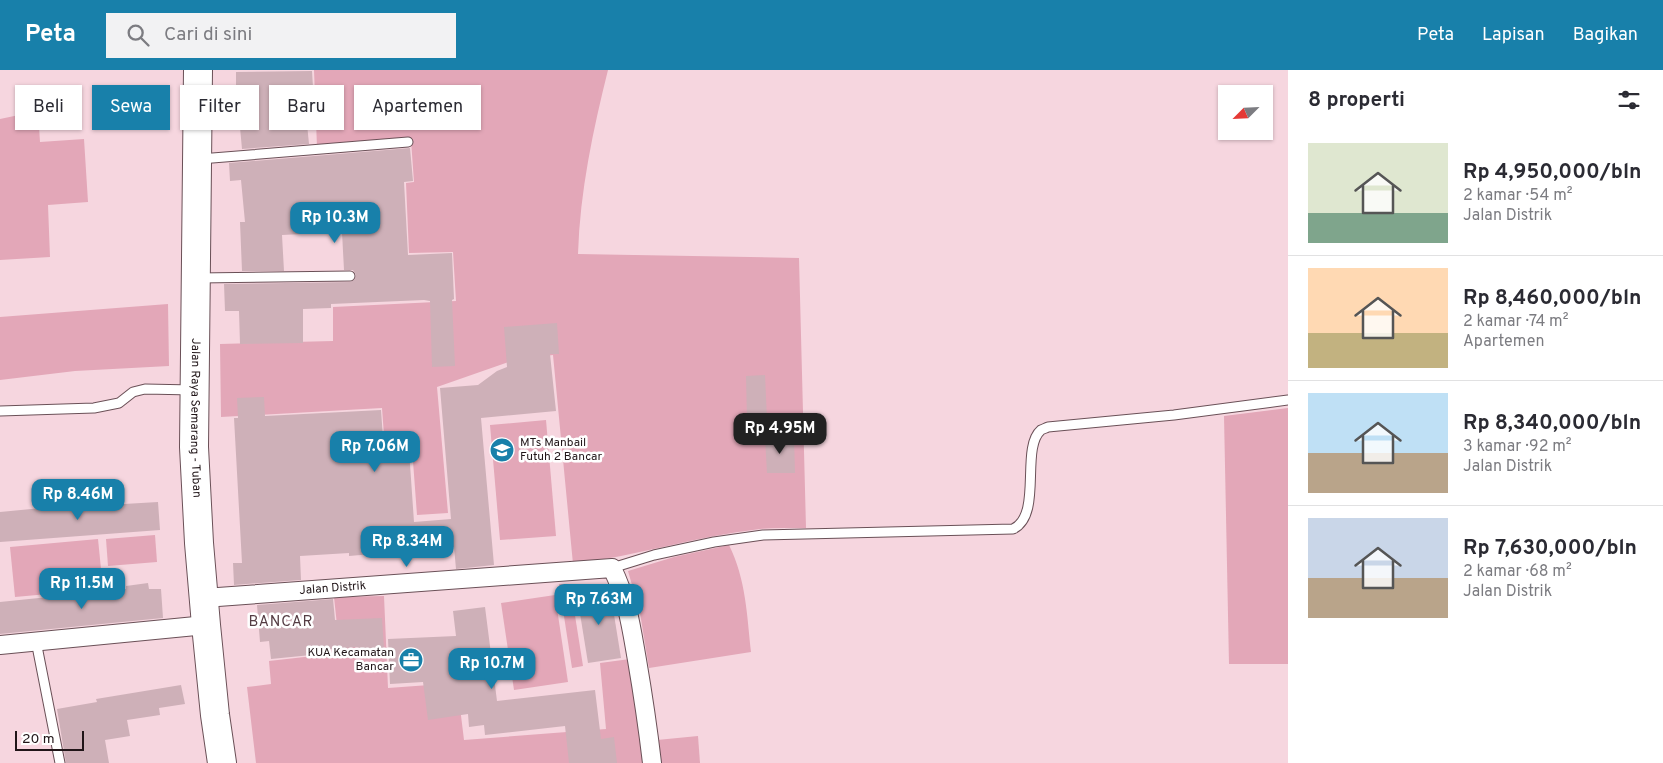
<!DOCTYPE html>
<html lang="id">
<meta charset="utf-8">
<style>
body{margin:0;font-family:Overpass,sans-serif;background:#f2f2f3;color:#2b2b33;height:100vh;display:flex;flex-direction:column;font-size:19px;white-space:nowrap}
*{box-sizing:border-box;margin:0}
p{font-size:16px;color:#7c7c81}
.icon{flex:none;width:28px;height:28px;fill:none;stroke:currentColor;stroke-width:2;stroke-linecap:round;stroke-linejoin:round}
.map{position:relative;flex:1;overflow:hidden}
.sheet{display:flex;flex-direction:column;background:#fff;width:375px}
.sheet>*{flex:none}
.guide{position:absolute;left:15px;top:15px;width:475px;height:45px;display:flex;gap:10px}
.needle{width:32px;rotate:246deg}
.controls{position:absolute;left:1218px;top:15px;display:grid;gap:10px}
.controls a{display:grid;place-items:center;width:55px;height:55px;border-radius:0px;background:#fff;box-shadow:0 1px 4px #0004;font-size:25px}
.scale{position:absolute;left:15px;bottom:12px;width:69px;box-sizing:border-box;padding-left:5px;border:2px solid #201518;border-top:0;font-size:14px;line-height:18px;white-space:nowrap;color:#201518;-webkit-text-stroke:4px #fff;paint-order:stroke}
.price{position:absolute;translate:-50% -42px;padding:0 11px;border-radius:10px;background:#1880aa;color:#fff;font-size:16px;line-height:32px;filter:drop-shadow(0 1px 2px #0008)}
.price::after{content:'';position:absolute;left:50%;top:30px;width:15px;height:11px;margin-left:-8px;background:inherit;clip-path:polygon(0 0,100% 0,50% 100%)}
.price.active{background:#222;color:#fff}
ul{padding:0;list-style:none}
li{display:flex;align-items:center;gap:15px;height:125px;padding:0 20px}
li+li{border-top:1px solid #e1e1e2}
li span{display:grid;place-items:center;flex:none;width:140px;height:100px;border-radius:0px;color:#555}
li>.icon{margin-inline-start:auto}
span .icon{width:60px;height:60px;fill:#fffc;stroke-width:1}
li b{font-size:21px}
h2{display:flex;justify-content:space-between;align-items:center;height:60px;padding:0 20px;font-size:21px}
.chip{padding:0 18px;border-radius:0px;background:#fff;box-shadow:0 1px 4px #0004;font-size:18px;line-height:45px}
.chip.active{background:#1880aa;color:#fff}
header{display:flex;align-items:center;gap:30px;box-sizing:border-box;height:70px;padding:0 25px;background:#1880aa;color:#fff}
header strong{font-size:24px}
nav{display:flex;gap:28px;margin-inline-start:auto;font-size:18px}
.search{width:350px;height:45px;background:#f2f2f3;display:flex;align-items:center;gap:12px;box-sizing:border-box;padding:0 18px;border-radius:0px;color:#7c7c81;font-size:19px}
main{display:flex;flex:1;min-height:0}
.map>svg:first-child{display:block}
.green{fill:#e3a7b8}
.building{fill:#ceb0b8}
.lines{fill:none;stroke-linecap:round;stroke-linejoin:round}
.service-casing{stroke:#6a5057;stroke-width:11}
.minor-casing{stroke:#6a5057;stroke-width:20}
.trunk-casing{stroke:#6a5057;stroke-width:30}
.service{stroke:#fff;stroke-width:9}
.minor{stroke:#fff;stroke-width:18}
.trunk{stroke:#fff;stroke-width:28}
.labels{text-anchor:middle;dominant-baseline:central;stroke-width:5;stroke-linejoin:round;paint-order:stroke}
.street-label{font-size:12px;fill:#201518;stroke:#fff}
.poi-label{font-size:12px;fill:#201518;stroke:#fff;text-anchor:start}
.quarter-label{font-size:15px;letter-spacing:1px;fill:#553d44;stroke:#fff}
</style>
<header>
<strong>Peta</strong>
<div class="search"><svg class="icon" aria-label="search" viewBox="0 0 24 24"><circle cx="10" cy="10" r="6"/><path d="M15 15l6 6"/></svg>Cari di sini</div>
<nav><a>Peta</a><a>Lapisan</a><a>Bagikan</a></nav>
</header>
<main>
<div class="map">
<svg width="1288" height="693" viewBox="0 0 1288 693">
<rect width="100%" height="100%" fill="#f6d6df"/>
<!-- green -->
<g class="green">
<path d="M314 0H608C593 60 580 121 578 184L799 188 806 458C791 458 775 458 760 459 697 466 636 486 573 494L553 285 517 289 437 317 448 443 417 445 412 378 385 379 382 338 221 347 220 274 333 271V237L456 231 453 182 409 183 406 113 414 112 411 70 317 77Z"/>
<path d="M38 41 40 72 84 69 88 132 48 135 50 187 0 190V49Z"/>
<path d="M168 234 169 296 75 301 0 310V247Z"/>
<path d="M1288 338V594H1229L1224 346Z"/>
<path d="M546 350 556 466 500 470 490 355Z"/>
<path d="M155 465 157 492 108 496 106 469Z"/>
<path d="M98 469 103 519 15 527 10 477Z"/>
<path d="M729 475C746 509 747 546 751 582L649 598 640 543 628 501 674 487Z"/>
<path d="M559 514H570L583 596 572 598Z"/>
<path d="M555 525 568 612 514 620 501 533Z"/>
<path d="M384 526 388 618 457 613 464 670 606 659 600 593 630 589 646 693H256L247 617 271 614 269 591 340 583 334 527Z"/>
<path d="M698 666 700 693H659L657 670Z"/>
</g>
<!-- building -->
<g class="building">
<path d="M312 1 314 34H305L309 74 242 79 238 36H236V2Z"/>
<path d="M410 78 413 111 404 112 408 185 452 183 454 229 452 230 455 296 432 297 430 231 424 230 331 234V238L303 239V273L240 274 239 241H225L224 214 350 212 355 209 356 205 353 200H344L342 162 282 165 284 201H242L240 152H245L241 110 230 111 229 93Z"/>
<path d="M557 253 559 284H550L556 341 481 348 494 495 456 499 454 477 349 486V483L300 486 301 510 234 515 233 493H242L234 348H238L237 328 264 327 265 346 381 340 384 382 409 380 414 452 451 449 440 318 478 315 497 301 507 297 504 257Z"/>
<path d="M765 305 767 349 747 350 746 306Z"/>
<path d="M765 367H794L795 403H767Z"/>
<path d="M158 432 160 460 0 472V442L73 435V437Z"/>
<path d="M148 513 149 519H161L163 548 0 564V532L126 519V516Z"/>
<path d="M610 520 621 588 588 593 577 525Z"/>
<path d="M333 529 335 550 382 548 384 579 358 581V577L310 581 311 585 271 589 269 571 260 572 257 535Z"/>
<path d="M485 537 497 631 595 620 601 669 614 667 617 693H569L565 656 485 665 484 655 469 657 468 644 428 650 423 612 390 614 388 569 456 566 453 541Z"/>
<path d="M181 615 185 634 159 638 160 645 127 650 130 666 105 670 109 693H66L57 639 97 632 96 629Z"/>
</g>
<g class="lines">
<defs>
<g id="service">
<path d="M200 89 408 72"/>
<path d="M198 208 350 206"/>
<path d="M0 341 94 338 119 333 133 322 145 319 193 320"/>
<path d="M612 498 654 485 714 472 763 465 1013 459C1043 445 1020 378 1041 360 1043 359 1046 358 1048 357L1174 345 1288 330"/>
<path d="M36 571 60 693"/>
</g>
<g id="minor">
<path id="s1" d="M204 528 612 498C628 531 631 556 637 590 643 625 648 659 652 693"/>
<path d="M0 575 206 555"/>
</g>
<g id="trunk">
<path id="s2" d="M198 0 194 377 199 473 206 555 215 645 222 693"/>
</g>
</defs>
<!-- service casing -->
<use href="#service" class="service-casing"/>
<!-- minor casing -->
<use href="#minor" class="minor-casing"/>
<!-- trunk casing -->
<use href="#trunk" class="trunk-casing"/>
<!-- service -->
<use href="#service" class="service"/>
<!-- minor -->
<use href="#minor" class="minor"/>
<!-- trunk -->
<use href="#trunk" class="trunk"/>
</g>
<!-- icons -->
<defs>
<symbol id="school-disc" viewBox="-11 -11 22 22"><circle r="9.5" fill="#1880aa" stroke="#fff"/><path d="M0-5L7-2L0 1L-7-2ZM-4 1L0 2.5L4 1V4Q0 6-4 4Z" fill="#fff"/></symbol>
<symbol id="office-disc" viewBox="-11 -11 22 22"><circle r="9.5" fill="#1880aa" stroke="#fff"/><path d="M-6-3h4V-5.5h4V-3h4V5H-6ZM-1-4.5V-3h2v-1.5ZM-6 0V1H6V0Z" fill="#fff"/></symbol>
</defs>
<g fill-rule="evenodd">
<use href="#school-disc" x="488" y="366" width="28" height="28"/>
<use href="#office-disc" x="397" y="576" width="28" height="28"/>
</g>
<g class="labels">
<!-- street labels -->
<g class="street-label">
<text stroke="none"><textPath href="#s2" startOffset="348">Jalan Raya Semarang - Tuban</textPath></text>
<text stroke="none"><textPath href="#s1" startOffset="129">Jalan Distrik</textPath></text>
</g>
<!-- poi labels -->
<g class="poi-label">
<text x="520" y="373">MTs Manbail<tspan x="520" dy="14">Futuh 2 Bancar</tspan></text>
<text x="394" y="583" text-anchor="end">KUA Kecamatan<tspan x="394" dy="14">Bancar</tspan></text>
</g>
<!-- quarter labels -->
<g class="quarter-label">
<text x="281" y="552">BANCAR</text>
</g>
</g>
</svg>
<div class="controls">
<a><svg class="needle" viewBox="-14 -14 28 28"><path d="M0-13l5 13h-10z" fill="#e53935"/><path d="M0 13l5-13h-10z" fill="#7c7c81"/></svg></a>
</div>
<div class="scale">20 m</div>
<b class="price" style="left:335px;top:174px">Rp 10.3M</b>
<b class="price active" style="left:780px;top:385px">Rp 4.95M</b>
<b class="price" style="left:375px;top:403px">Rp 7.06M</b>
<b class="price" style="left:78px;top:451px">Rp 8.46M</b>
<b class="price" style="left:407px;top:498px">Rp 8.34M</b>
<b class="price" style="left:82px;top:540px">Rp 11.5M</b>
<b class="price" style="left:599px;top:556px">Rp 7.63M</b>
<b class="price" style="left:492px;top:620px">Rp 10.7M</b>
<div class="guide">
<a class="chip">Beli</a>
<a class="chip active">Sewa</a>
<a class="chip">Filter</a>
<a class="chip">Baru</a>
<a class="chip">Apartemen</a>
</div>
</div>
<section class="sheet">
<h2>8 properti<svg class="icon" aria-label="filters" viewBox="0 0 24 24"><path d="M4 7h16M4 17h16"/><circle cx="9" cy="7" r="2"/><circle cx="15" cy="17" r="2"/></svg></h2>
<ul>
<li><span style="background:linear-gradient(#dfe7d0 70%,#7fa58c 0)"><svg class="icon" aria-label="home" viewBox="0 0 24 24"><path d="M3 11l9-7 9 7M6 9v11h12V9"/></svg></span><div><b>Rp 4,950,000/bln</b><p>2 kamar · 54 m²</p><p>Jalan Distrik</p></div></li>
<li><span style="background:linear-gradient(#ffd9b3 65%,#c2b280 0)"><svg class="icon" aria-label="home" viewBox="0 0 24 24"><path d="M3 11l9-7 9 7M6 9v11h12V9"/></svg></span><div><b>Rp 8,460,000/bln</b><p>2 kamar · 74 m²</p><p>Apartemen</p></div></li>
<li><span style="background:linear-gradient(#bfe0f5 60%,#b9a48a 0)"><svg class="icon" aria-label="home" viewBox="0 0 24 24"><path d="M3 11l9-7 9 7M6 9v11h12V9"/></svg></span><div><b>Rp 8,340,000/bln</b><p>3 kamar · 92 m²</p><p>Jalan Distrik</p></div></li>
<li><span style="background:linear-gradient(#c9d6e8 60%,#b9a48a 0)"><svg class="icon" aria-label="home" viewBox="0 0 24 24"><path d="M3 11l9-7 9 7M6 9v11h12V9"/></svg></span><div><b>Rp 7,630,000/bln</b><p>2 kamar · 68 m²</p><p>Jalan Distrik</p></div></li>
</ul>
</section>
</main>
